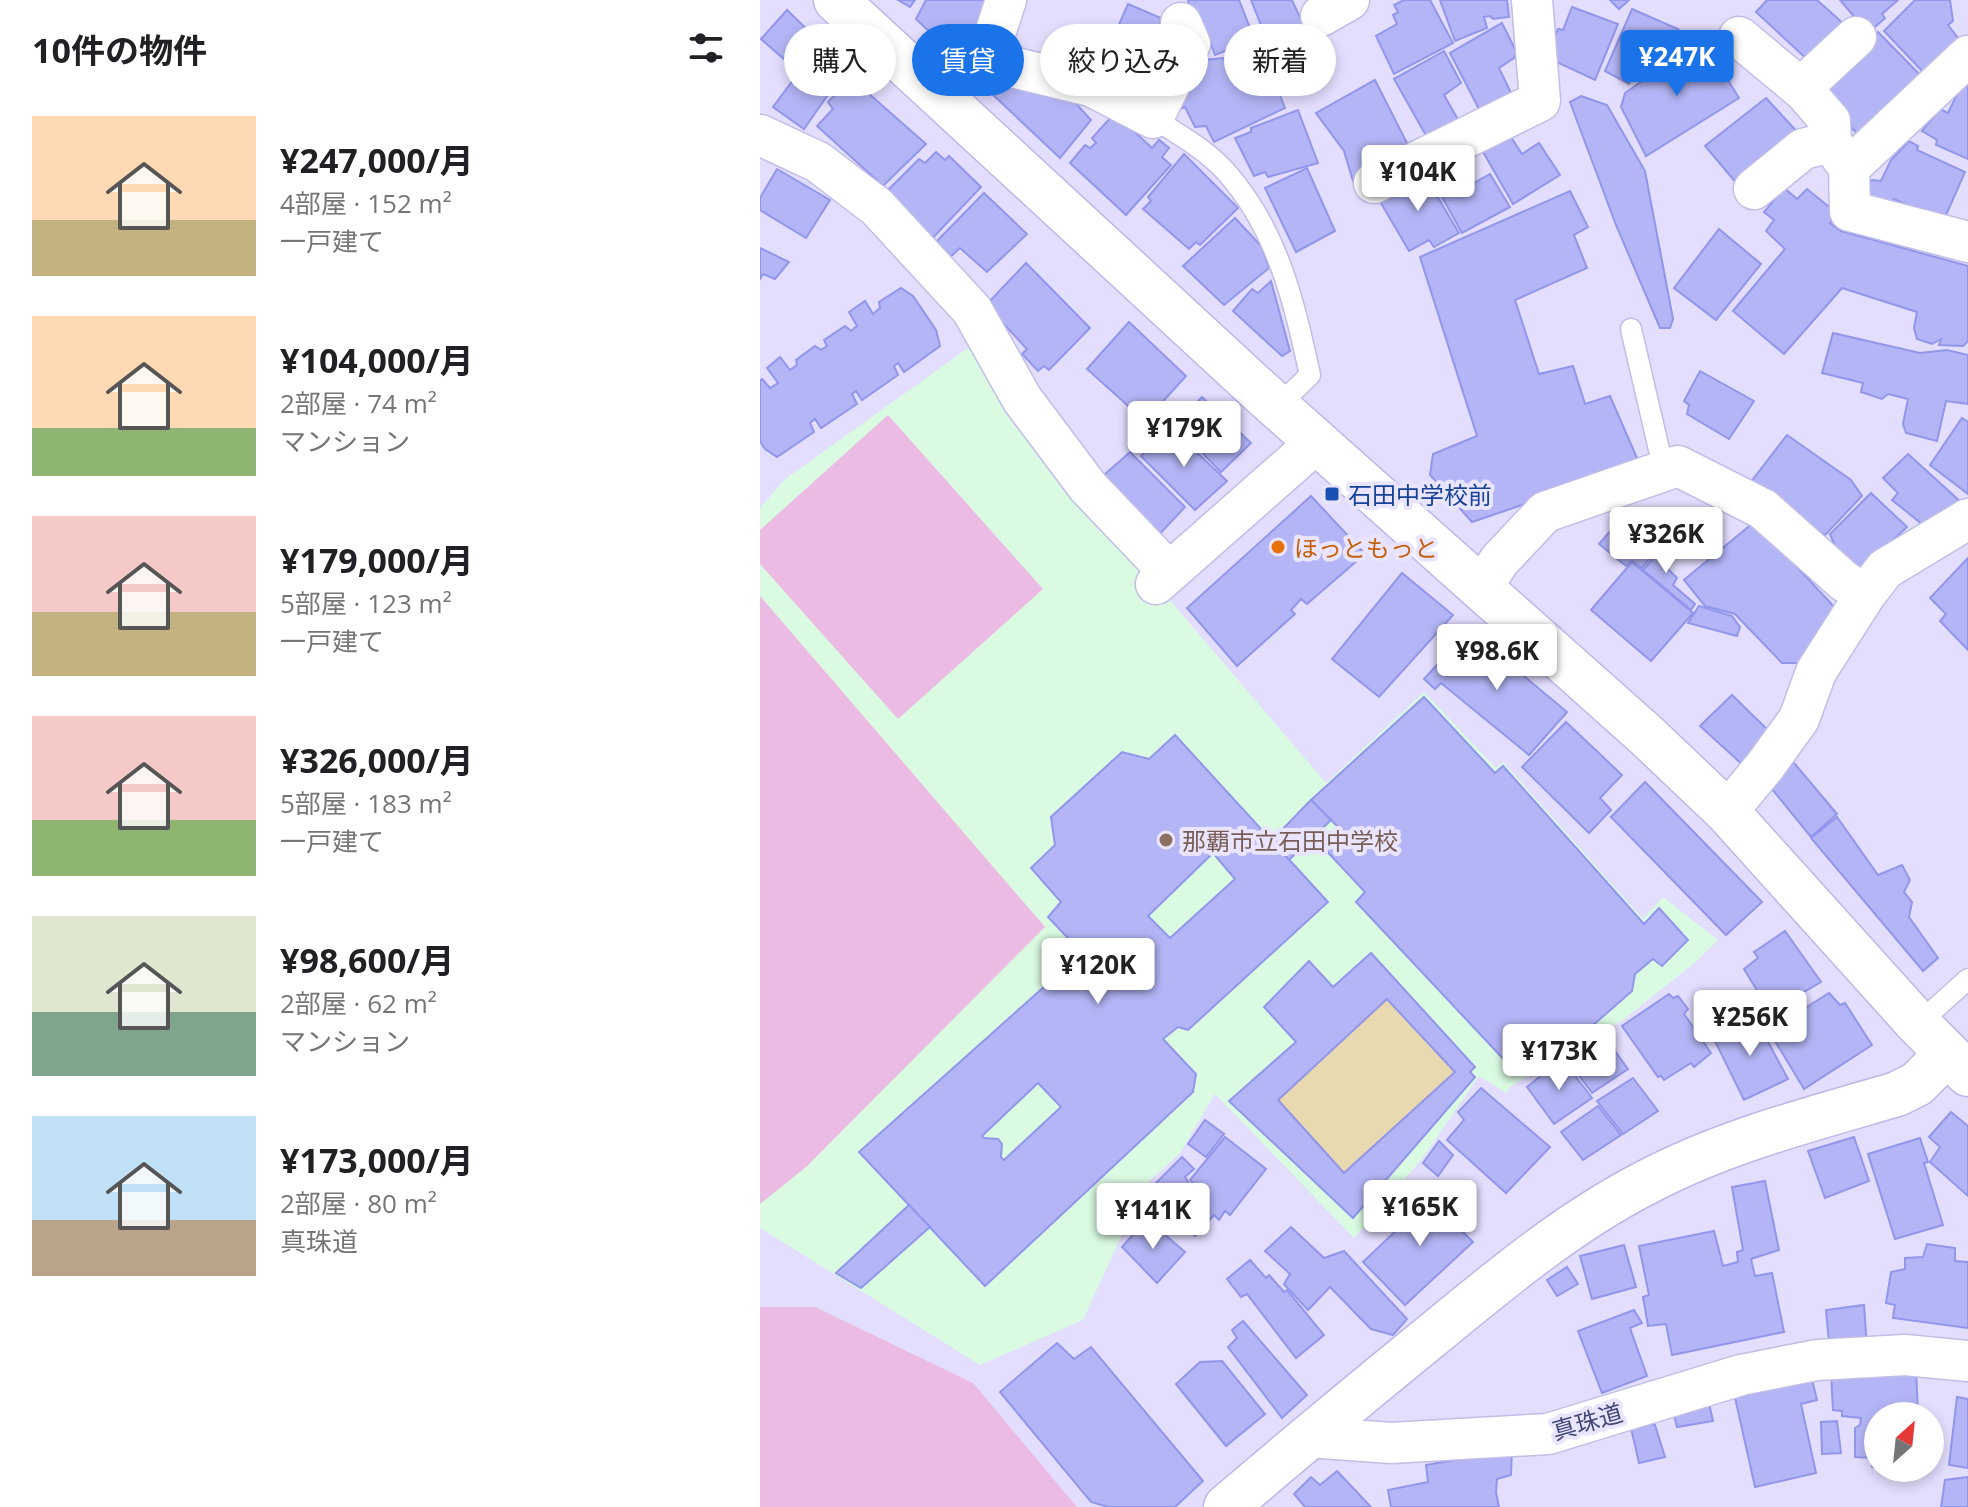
<!DOCTYPE html>
<html lang="ja">
<meta charset="utf-8">
<style>
body{margin:0;font-family:"Open Sans","Noto Sans JP",sans-serif;background:#f2f2f2;color:#202124;height:100vh;display:flex;flex-direction:column;font-size:30px;white-space:nowrap}
*{box-sizing:border-box;margin:0}
p{font-size:26px;color:#757577}
.icon{flex:none;width:44px;height:44px;fill:none;stroke:currentColor;stroke-width:2;stroke-linecap:round;stroke-linejoin:round}
.map{position:relative;flex:1;overflow:hidden}
.drawer{display:flex;flex-direction:column;background:#fff;width:760px}
.drawer>*{flex:none}
.hud{position:absolute;left:24px;top:24px;width:760px;height:72px;display:flex;gap:16px}
.needle{width:52px;rotate:27deg}
.buttons{position:absolute;left:1104px;top:1402px;display:grid;gap:16px}
.buttons a{display:grid;place-items:center;width:80px;height:80px;border-radius:50%;background:#fff;box-shadow:0 4px 12px #0003;font-size:40px}
.price{position:absolute;translate:-50% -68px;padding:0 18px;border-radius:8px;background:#fff;color:#222;font-size:26px;line-height:52px;filter:drop-shadow(0 2px 4px #0008)}
.price::after{content:'';position:absolute;left:50%;top:48px;width:24px;height:18px;margin-left:-12px;background:inherit;clip-path:polygon(0 0,100% 0,50% 100%)}
.price.selected{background:#1a73e8;color:#fff}
ul{padding:0;list-style:none}
li{display:flex;align-items:center;gap:24px;height:200px;padding:0 32px}
li span{display:grid;place-items:center;flex:none;width:224px;height:160px;border-radius:0px;color:#555}
li>.icon{margin-inline-start:auto}
span .icon{width:96px;height:96px;fill:#fffc;stroke-width:1}
li b{font-size:34px}
h2{display:flex;justify-content:space-between;align-items:center;height:96px;padding:0 32px;font-size:34px}
.pill{padding:0 28px;border-radius:36px;background:#fff;box-shadow:0 4px 12px #0003;font-size:28px;line-height:72px}
.pill.selected{background:#1a73e8;color:#fff}
main{display:flex;flex:1;min-height:0}
.map>svg:first-child{display:block}
.education{fill:#dafae1}
.green{fill:#ecbbe4}
.water{fill:#e9d9b1;stroke:#dbc896;stroke-width:2}
.building{fill:#b3b5f6;stroke:#9296ea;stroke-width:2;fill-rule:evenodd}
.lines{fill:none;stroke-linecap:round;stroke-linejoin:round}
.lane-casing{stroke:#c0bee7;stroke-width:23}
.street-casing{stroke:#c0bee7;stroke-width:43}
.secondary-casing{stroke:#bab8ea;stroke-width:47}
.lane{stroke:#fff;stroke-width:20}
.street{stroke:#fff;stroke-width:40}
.secondary{stroke:#fff;stroke-width:44}
.transit-dot{fill:#1a4fb4;stroke:#eae5ff;stroke-width:3}
.food-dot{fill:#e8710a;stroke:#eae5ff;stroke-width:3}
.education-dot{fill:#8d6e63;stroke:#eae5ff;stroke-width:3}
.labels{text-anchor:middle;dominant-baseline:central;stroke-width:8;stroke-linejoin:round;paint-order:stroke}
.transit-label{font-size:24px;fill:#164399;stroke:#eae5ff;text-anchor:start}
.food-label{font-size:24px;fill:#c56008;stroke:#eae5ff;text-anchor:start}
.education-label{font-size:24px;fill:#785e54;stroke:#eae5ff;text-anchor:start}
.street-label{font-size:24px;fill:#444875;stroke:#eae5ff}
</style>
<main>
<section class="drawer">
<h2>10件の物件<svg class="icon" aria-label="filters" viewBox="0 0 24 24"><path d="M4 7h16M4 17h16"/><circle cx="9" cy="7" r="2"/><circle cx="15" cy="17" r="2"/></svg></h2>
<ul>
<li><span style="background:linear-gradient(#ffd9b3 65%,#c2b280 0)"><svg class="icon" aria-label="home" viewBox="0 0 24 24"><path d="M3 11l9-7 9 7M6 9v11h12V9"/></svg></span><div><b>¥247,000/月</b><p>4部屋 · 152 m²</p><p>一戸建て</p></div></li>
<li><span style="background:linear-gradient(#ffd9b3 70%,#8fb573 0)"><svg class="icon" aria-label="home" viewBox="0 0 24 24"><path d="M3 11l9-7 9 7M6 9v11h12V9"/></svg></span><div><b>¥104,000/月</b><p>2部屋 · 74 m²</p><p>マンション</p></div></li>
<li><span style="background:linear-gradient(#f6c9c9 60%,#c2b280 0)"><svg class="icon" aria-label="home" viewBox="0 0 24 24"><path d="M3 11l9-7 9 7M6 9v11h12V9"/></svg></span><div><b>¥179,000/月</b><p>5部屋 · 123 m²</p><p>一戸建て</p></div></li>
<li><span style="background:linear-gradient(#f6c9c9 65%,#8fb573 0)"><svg class="icon" aria-label="home" viewBox="0 0 24 24"><path d="M3 11l9-7 9 7M6 9v11h12V9"/></svg></span><div><b>¥326,000/月</b><p>5部屋 · 183 m²</p><p>一戸建て</p></div></li>
<li><span style="background:linear-gradient(#dfe7d0 60%,#7fa58c 0)"><svg class="icon" aria-label="home" viewBox="0 0 24 24"><path d="M3 11l9-7 9 7M6 9v11h12V9"/></svg></span><div><b>¥98,600/月</b><p>2部屋 · 62 m²</p><p>マンション</p></div></li>
<li><span style="background:linear-gradient(#bfe0f5 65%,#b9a48a 0)"><svg class="icon" aria-label="home" viewBox="0 0 24 24"><path d="M3 11l9-7 9 7M6 9v11h12V9"/></svg></span><div><b>¥173,000/月</b><p>2部屋 · 80 m²</p><p>真珠道</p></div></li>
</ul>
</section>
<div class="map">
<svg width="1208" height="1507" viewBox="0 0 1208 1507">
<rect width="100%" height="100%" fill="#e3ddfe"/>
<!-- education -->
<path class="education" d="M212 345 396 584 566 783 664 692 736 768 743 762 883 919 903 897 958 940 938 960 863 1020 802 1054 750 1087 746 1093 719 1076 662 1159 594 1238 455 1094 420 1153 384 1186 323 1320 220 1365 0 1228V508L24 480Z"/>
<!-- green -->
<g class="green">
<path d="M128 415 283 589 138 719 0 564V530Z"/>
<path d="M0 596 285 927 46 1167 0 1204Z"/>
<path d="M0 1307H55L213 1383 317 1507H0Z"/>
</g>
<!-- water -->
<path class="water" d="M627 999 695 1072 584 1173 518 1100Z"/>
<!-- building -->
<g class="building">
<path d="M138 0H155L150 7Z"/>
<path d="M166 0H238L220 50 174 36 156 19Z"/>
<path d="M428 0H479L493 36 480 41 481 45 455 55 442 20 435 22Z"/>
<path d="M491 0H532L549 37 511 50Z"/>
<path d="M644 0H670L693 43 634 74 616 36 637 24 633 15 638 12 634 5Z"/>
<path d="M680 0H747L749 17 733 19 730 16 724 17 727 28 695 41Z"/>
<path d="M850 0H869L859 9Z"/>
<path d="M1007 0H1057L1085 25 1050 62 996 12Z"/>
<path d="M1080 0H1138L1122 14 1125 18 1108 33Z"/>
<path d="M1155 0H1190L1193 21 1188 25 1201 42 1166 75 1124 31Z"/>
<path d="M368 4 401 18 400 24 407 27 411 36 391 98 336 76Z"/>
<path d="M812 7 858 24 835 80 786 57 798 29 803 30Z"/>
<path d="M872 9 918 29 926 39 888 69 880 65 869 84 845 71Z"/>
<path d="M27 10 58 40 34 68 1 39Z"/>
<path d="M742 23 756 51 754 58 739 68 753 97 721 113 690 53Z"/>
<path d="M1118 32 1167 82 1101 138 1062 95V85Z"/>
<path d="M938 42 946 53 950 51 979 98 886 156 861 107 865 93Z"/>
<path d="M59 45 88 66 44 129 13 107Z"/>
<path d="M684 51 701 83 684 95 700 123 668 139 634 79Z"/>
<path d="M463 58 469 66 491 58 506 86 517 88 525 108 454 142 446 126 435 127 425 107 417 110 434 61Z"/>
<path d="M249 75 311 98 331 120 300 158 231 93Z"/>
<path d="M91 78 166 144 123 186 57 126 73 109 68 102Z"/>
<path d="M615 80 651 151 593 181 584 151 556 113Z"/>
<path d="M1203 82 1208 83V159L1176 145 1177 140 1162 131 1180 109 1188 113Z"/>
<path d="M821 96 847 105 885 171 913 319 910 328H900L856 225 810 102Z"/>
<path d="M1006 98 1040 135 978 185 945 146Z"/>
<path d="M538 110 558 163 508 177 505 172 494 176 475 138 491 132V128Z"/>
<path d="M353 115 364 122 392 148 399 140 409 148 402 157 411 165 366 215 310 163 325 145 330 148 336 143 332 138Z"/>
<path d="M749 134 762 154 779 143 800 175 753 204 722 150Z"/>
<path d="M1149 141 1158 146 1157 150 1205 172 1183 222 1134 199 1128 211 1111 206 1104 188 1112 180 1121 181 1131 160Z"/>
<path d="M176 152 185 160 189 156 221 187 167 244 123 195 159 159 165 163Z"/>
<path d="M424 154 478 208 440 245 436 242 429 249 383 209 391 201 388 197Z"/>
<path d="M697 163 712 184 730 174 750 207 702 233 672 179Z"/>
<path d="M547 168 575 231 536 252 505 188Z"/>
<path d="M17 169 70 200 46 238 0 210V198Z"/>
<path d="M661 169 699 233 674 247 669 240 649 251 618 198Z"/>
<path d="M1024 188 1037 199 1047 189 1078 214 1070 223 1081 231 1208 266V341L1203 346 1179 345 1181 339 1172 344 1157 339 1154 328 1157 312 1082 288 1024 354 973 311 1025 249 1006 231 1014 220 1004 212Z"/>
<path d="M810 191 828 227 814 235 827 268 755 300 779 374 813 366 825 404 850 396 880 465 712 522 670 475 673 454 717 436 660 257Z"/>
<path d="M224 193 267 234 227 272 200 248 187 260 173 245Z"/>
<path d="M475 218 502 247 509 268 464 305 423 266Z"/>
<path d="M959 229 1001 264 956 320 914 288Z"/>
<path d="M0 248 29 262 15 279 3 274 0 279Z"/>
<path d="M266 263 330 328 289 370 284 366 278 371 262 354 267 349 226 305Z"/>
<path d="M511 281 530 351 522 356 473 311 492 289 498 293Z"/>
<path d="M141 288 153 296 176 330 180 346 144 372 138 363 134 366 138 375 102 400 96 391 92 394 97 404 61 428 55 419 50 423 54 432 17 457 5 449 0 441V381L2 379 10 388 18 383 7 368 20 357 30 370 37 365 36 360 55 346 61 350 67 346 64 340 85 326 91 331 97 326 89 312 105 301 113 314 120 308 119 302Z"/>
<path d="M369 322 426 376 385 421 327 369Z"/>
<path d="M1073 333 1160 353 1187 350 1208 355V404L1186 401 1177 441 1146 433 1143 424 1148 399 1128 394 1122 399 1101 392 1103 383 1062 373Z"/>
<path d="M940 371 994 401 969 439 927 414 929 405 924 401Z"/>
<path d="M442 397 491 443 461 472 415 425Z"/>
<path d="M1202 418 1208 422V494L1170 465Z"/>
<path d="M410 427 467 481 435 510 381 456Z"/>
<path d="M1027 435 1091 480 1102 496 1065 535 987 487Z"/>
<path d="M370 452 425 507 394 540 336 482Z"/>
<path d="M1148 454 1203 504 1167 528 1132 500 1138 493 1123 478Z"/>
<path d="M1111 493 1147 527 1095 576 1084 568 1070 534Z"/>
<path d="M551 496 605 554 547 604 541 599 531 610 535 614 477 666 427 608Z"/>
<path d="M870 521 900 546 882 568 872 561 866 566 839 544 852 529 859 534Z"/>
<path d="M993 523 1045 560 1038 568 1079 612 1064 634 1038 663H1022L975 614 945 606 924 580Z"/>
<path d="M904 546 915 554 906 567 917 578 913 585 935 604 931 610 883 570Z"/>
<path d="M1208 558V650L1180 621 1186 614 1170 598Z"/>
<path d="M872 562 933 613 891 661 831 610Z"/>
<path d="M642 573 693 615 619 697 572 659Z"/>
<path d="M939 606 972 616 980 627 977 636 928 623Z"/>
<path d="M709 630 807 712 769 755 681 683 675 689 664 679Z"/>
<path d="M972 695 1014 736 985 767 940 726Z"/>
<path d="M664 697 735 773 743 766 884 924 899 908 928 940 902 966 893 959 875 974 872 991 806 1049 769 1048 749 1065 596 902 605 892 560 844 578 827 551 800Z"/>
<path d="M806 722 862 775 840 798 851 810 829 833 762 767Z"/>
<path d="M415 735 568 902 428 1030 418 1027 403 1039 436 1074 433 1092 225 1286 99 1152 322 953 288 917 301 902 271 868 295 845 291 817 362 752 389 759ZM453 853 475 879 410 938 388 916ZM278 1083 301 1107 244 1160 241 1157 242 1144 238 1139 224 1138 222 1136Z"/>
<path d="M1029 757 1077 814 1051 837 1008 784Z"/>
<path d="M885 782 1002 902 966 935 851 817Z"/>
<path d="M551 800 571 820 529 860 512 840Z"/>
<path d="M1077 817 1118 875 1142 865 1150 880 1144 892 1152 902 1149 917 1178 958 1163 971 1051 838Z"/>
<path d="M1025 931 1061 982 1010 1012 984 969 998 958 994 952Z"/>
<path d="M611 953 715 1067 710 1072 715 1077 593 1218 469 1101 536 1042 504 1007 549 961 573 987ZM627 999 695 1072 584 1173 518 1100Z"/>
<path d="M1069 993 1080 1005 1085 1003 1112 1045 1044 1089 1009 1031Z"/>
<path d="M909 994 913 998 918 996 928 1009 924 1014 951 1053 934 1067 931 1063 904 1080 901 1076 898 1077 862 1026Z"/>
<path d="M994 1016 1028 1079 984 1100 953 1037Z"/>
<path d="M844 1036 868 1069 832 1093 806 1058Z"/>
<path d="M802 1059 832 1098 794 1124 767 1087Z"/>
<path d="M873 1078 898 1111 863 1134 837 1101Z"/>
<path d="M721 1088 790 1147 746 1193 687 1140 704 1120 698 1112Z"/>
<path d="M838 1106 861 1135 823 1160 801 1132Z"/>
<path d="M1191 1112 1208 1126V1196L1170 1162 1180 1147 1169 1137Z"/>
<path d="M445 1120 464 1134 446 1157 428 1144Z"/>
<path d="M465 1137 506 1169 470 1215 465 1211 459 1220 454 1215 435 1236 409 1216 435 1185 430 1180Z"/>
<path d="M1094 1137 1109 1181 1065 1198 1048 1151Z"/>
<path d="M1160 1138 1168 1162 1164 1163 1183 1225 1135 1239 1108 1154Z"/>
<path d="M679 1141 693 1155 678 1176 663 1163Z"/>
<path d="M422 1157 434 1169 425 1177 430 1185 404 1210 387 1192Z"/>
<path d="M1005 1181 1019 1250 991 1259 995 1276 1012 1273 1024 1332 912 1355 906 1324 888 1326 883 1297 889 1295 879 1246 954 1231 963 1266 978 1262 977 1252 983 1250 972 1187Z"/>
<path d="M680 1189 703 1213 693 1222 713 1242 645 1305 603 1262Z"/>
<path d="M149 1205 170 1227 101 1288 76 1273Z"/>
<path d="M387 1219 425 1252 397 1283 362 1247Z"/>
<path d="M531 1227 564 1258 584 1251 647 1319 633 1335 611 1329 570 1287 548 1310 524 1284 530 1274 505 1251Z"/>
<path d="M1167 1244 1195 1248V1261L1208 1262V1328L1133 1318 1135 1305 1126 1303 1131 1272 1145 1269V1258L1163 1257Z"/>
<path d="M864 1245 876 1287 832 1299 820 1256Z"/>
<path d="M490 1260 506 1278 509 1275 524 1292 527 1290 564 1335 536 1358 487 1294 481 1297 467 1279Z"/>
<path d="M807 1267 818 1284 797 1296 787 1280Z"/>
<path d="M1104 1305 1107 1347 1070 1352 1066 1310Z"/>
<path d="M874 1310 882 1323 870 1328 887 1376 842 1393 818 1331Z"/>
<path d="M483 1321 547 1395 522 1418 468 1347 477 1338 472 1330Z"/>
<path d="M297 1343 314 1359 331 1347 443 1481 415 1507H348L331 1502 240 1392Z"/>
<path d="M462 1361 505 1414 466 1446 416 1384 440 1362Z"/>
<path d="M1156 1368 1158 1416H1118V1468L1112 1467V1458L1095 1457V1428L1100 1425 1101 1418 1082 1416V1411L1073 1410 1071 1372Z"/>
<path d="M1051 1375 1057 1400 1041 1404 1056 1473 995 1487 974 1393Z"/>
<path d="M1197 1397 1208 1399V1468L1189 1465Z"/>
<path d="M948 1399 953 1421 917 1427 912 1407Z"/>
<path d="M869 1419 895 1425 905 1457 879 1463Z"/>
<path d="M1077 1421 1081 1453 1062 1454 1061 1422Z"/>
<path d="M752 1450 751 1475 737 1479 736 1492 739 1507H631L628 1490 668 1482 666 1465Z"/>
<path d="M577 1471 611 1507H545L534 1494 551 1477 560 1485Z"/>
<path d="M1208 1477V1507H1181L1185 1480Z"/>
</g>
<g class="lines">
<defs>
<g id="lane">
<path d="M393 118C418 134 447 150 467 173 518 231 534 302 550 375L517 407"/>
<path d="M871 329 904 471"/>
<path d="M1158 1024 1208 979"/>
</g>
<g id="street">
<path d="M561 16 589 0"/>
<path d="M979 37 1044 91 1070 121 1071 142 1089 168"/>
<path d="M1208 56 1089 168 1090 211 1208 242"/>
<path d="M226 61 246 0"/>
<path d="M174 88 206 56 331 86 393 118 430 44 421 23"/>
<path d="M1041 88 1096 37"/>
<path d="M0 135 58 162 117 207 212 310 262 399 328 487 409 572"/>
<path d="M614 183 780 101 772 0"/>
<path d="M994 189 1043 149 1071 142"/>
<path d="M396 584 556 443"/>
<path d="M721 589 739 561 785 512 918 466 1003 509 1084 581 1105 595"/>
<path d="M967 812 1005 766 1039 719 1056 672 1105 595 1125 569 1208 519"/>
<path d="M548 1437 631 1443 788 1434 981 1375 1057 1360 1145 1355 1208 1361"/>
</g>
<g id="secondary">
<path d="M76 0 504 395 886 735 967 812 1158 1024 1208 1074"/>
<path d="M466 1507C535 1448 605 1390 675 1333 742 1278 809 1222 887 1182 965 1141 1052 1119 1137 1094L1157 1084 1186 1055"/>
</g>
</defs>
<!-- lane casing -->
<use href="#lane" class="lane-casing"/>
<!-- street casing -->
<use href="#street" class="street-casing"/>
<!-- secondary casing -->
<use href="#secondary" class="secondary-casing"/>
<!-- lane -->
<use href="#lane" class="lane"/>
<!-- street -->
<use href="#street" class="street"/>
<!-- secondary -->
<use href="#secondary" class="secondary"/>
</g>
<!-- markers -->
<rect class="transit-dot" x="564" y="486" width="16" height="16" rx="4"/>
<circle class="food-dot" cx="518" cy="547" r="8"/>
<circle class="education-dot" cx="406" cy="840" r="8"/>
<g class="labels">
<!-- transit labels -->
<g class="transit-label">
<text x="588" y="494">石田中学校前</text>
</g>
<!-- food labels -->
<g class="food-label">
<text x="534" y="547">ほっともっと</text>
</g>
<!-- education labels -->
<g class="education-label">
<text x="422" y="840">那覇市立石田中学校</text>
</g>
<!-- street labels -->
<g class="street-label">
<text transform="translate(827 1421) rotate(-16)">真珠道</text>
</g>
</g>
</svg>
<div class="buttons">
<a><svg class="needle" viewBox="-14 -14 28 28"><path d="M0-13l5 13h-10z" fill="#e53935"/><path d="M0 13l5-13h-10z" fill="#757577"/></svg></a>
</div>
<b class="price selected" style="left:917px;top:98px">¥247K</b>
<b class="price" style="left:658px;top:213px">¥104K</b>
<b class="price" style="left:424px;top:469px">¥179K</b>
<b class="price" style="left:906px;top:575px">¥326K</b>
<b class="price" style="left:737px;top:692px">¥98.6K</b>
<b class="price" style="left:338px;top:1006px">¥120K</b>
<b class="price" style="left:990px;top:1058px">¥256K</b>
<b class="price" style="left:799px;top:1092px">¥173K</b>
<b class="price" style="left:660px;top:1248px">¥165K</b>
<b class="price" style="left:393px;top:1251px">¥141K</b>
<div class="hud">
<a class="pill">購入</a>
<a class="pill selected">賃貸</a>
<a class="pill">絞り込み</a>
<a class="pill">新着</a>
</div>
</div>
</main>
